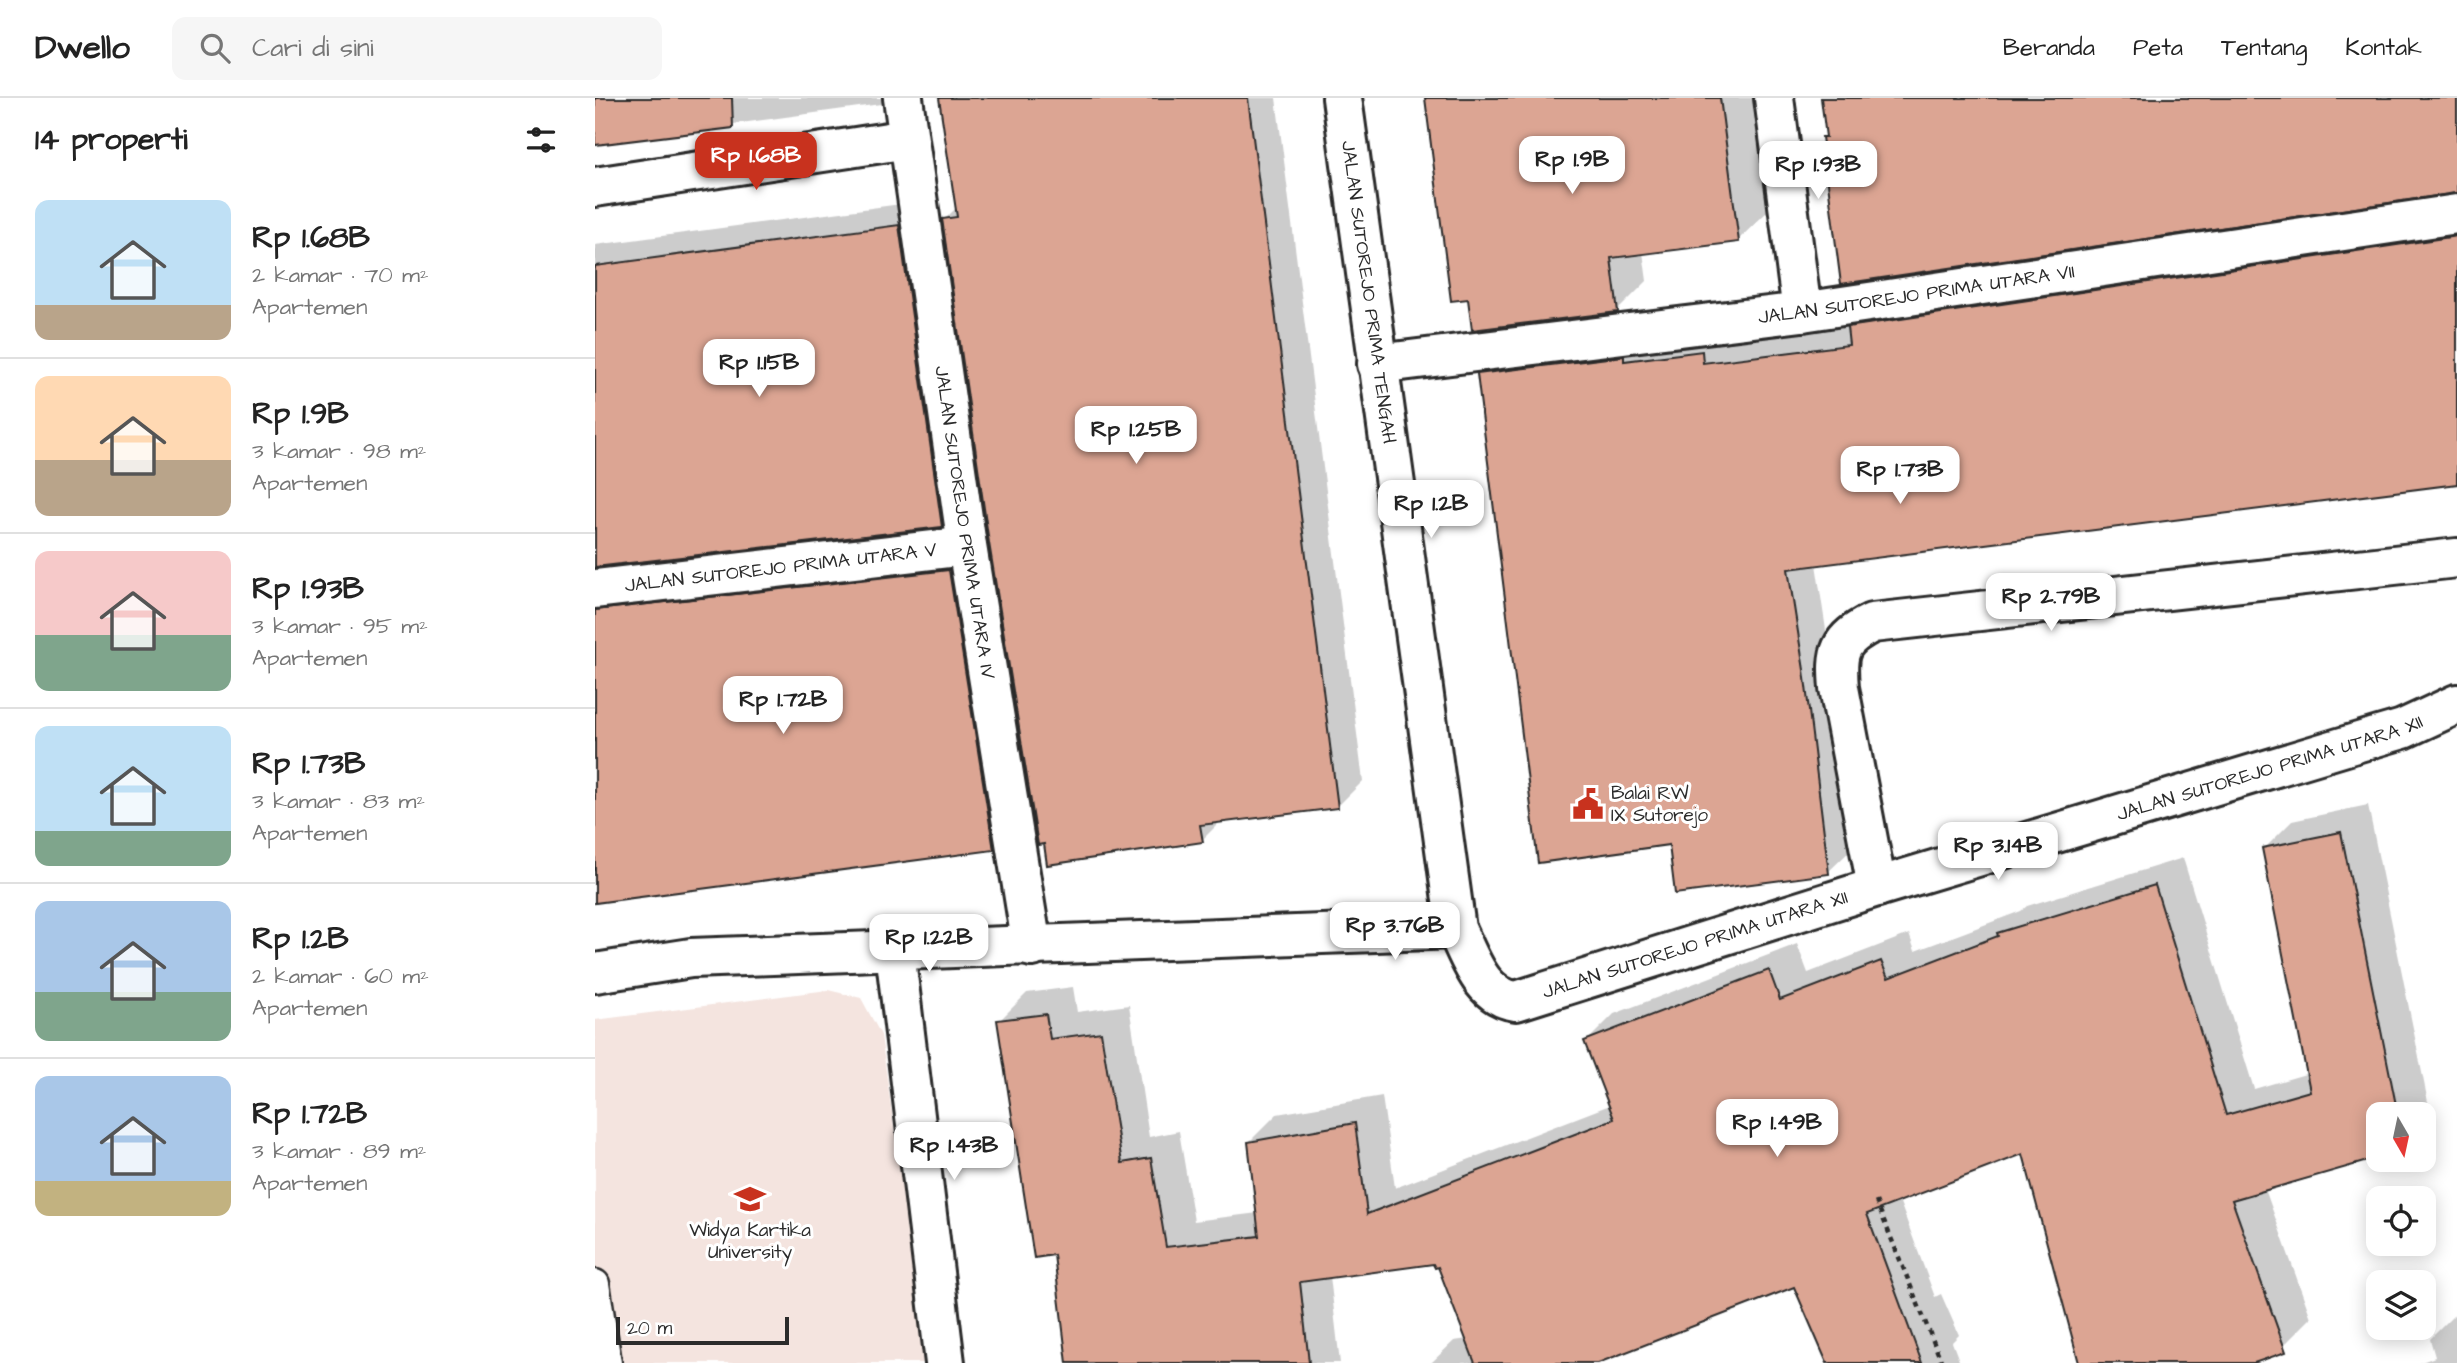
<!DOCTYPE html>
<html lang="id">
<meta charset="utf-8">
<style>
body{margin:0;font-family:"Architects Daughter",sans-serif;background:#f6f6f6;color:#222;height:100vh;display:flex;flex-direction:column;font-size:26px;white-space:nowrap}
*{box-sizing:border-box;margin:0}
p{font-size:23px;color:#767676}
.icon{flex:none;width:38px;height:38px;fill:none;stroke:currentColor;stroke-width:2;stroke-linecap:round;stroke-linejoin:round}
.map{position:relative;flex:1;overflow:hidden}
.panel{display:flex;flex-direction:column;background:#fff;width:595px}
.panel>*{flex:none}
.needle{width:46px;rotate:171deg}
.buttons{position:absolute;left:1771px;top:1004px;display:grid;gap:14px}
.buttons a{display:grid;place-items:center;width:70px;height:70px;border-radius:14px;background:#fff;box-shadow:0 4px 18px #0003;font-size:35px}
.scale{position:absolute;left:21px;bottom:18px;width:173px;box-sizing:border-box;padding-left:7px;border:4px solid #2b2b2b;border-top:0;font-size:19px;line-height:24px;white-space:nowrap;color:#2b2b2b;-webkit-text-stroke:5px #fff;paint-order:stroke}
.price{position:absolute;translate:-50% -60px;padding:0 16px;border-radius:14px;background:#fff;color:#222;font-size:23px;line-height:46px;filter:drop-shadow(0 2px 4px #0008)}
.price::after{content:'';position:absolute;left:50%;top:42px;width:21px;height:16px;margin-left:-10px;background:inherit;clip-path:polygon(0 0,100% 0,50% 100%)}
.price.on{background:#c8321e;color:#fff}
ul{padding:0;list-style:none}
li{display:flex;align-items:center;gap:21px;height:175px;padding:0 35px}
li+li{border-top:2px solid #e0e0e0}
li span{display:grid;place-items:center;flex:none;width:196px;height:140px;border-radius:14px;color:#555}
li>.icon{margin-inline-start:auto}
span .icon{width:84px;height:84px;fill:#fffc;stroke-width:1}
li b{font-size:30px}
h2{display:flex;justify-content:space-between;align-items:center;height:84px;padding:0 35px;font-size:30px}
header{display:flex;align-items:center;gap:42px;box-sizing:border-box;height:98px;padding:0 35px;background:#fff;border-bottom:2px solid #e0e0e0}
header strong{font-size:33px}
nav{display:flex;gap:38px;margin-inline-start:auto;font-size:24px}
.search{width:490px;height:63px;background:#f6f6f6;display:flex;align-items:center;gap:18px;box-sizing:border-box;padding:0 24px;border-radius:14px;color:#767676;font-size:26px}
main{display:flex;flex:1;min-height:0}
.map>svg:first-child{display:block}
.built{fill:#f4e4df}
.shadow{fill:#0003}
.building{fill:#dca593;stroke:#2b2b2b;stroke-width:2}
.lines{fill:none;stroke-linecap:round;stroke-linejoin:round}
.service-casing{stroke:#2b2b2b;stroke-width:33}
.minor-casing{stroke:#2b2b2b;stroke-width:44}
.path{stroke:#2b2b2b;stroke-width:4.5;stroke-dasharray:5 5;stroke-linecap:butt}
.service{stroke:#fff;stroke-width:28}
.minor{stroke:#fff;stroke-width:38}
.labels{text-anchor:middle;dominant-baseline:central;stroke-width:6;stroke-linejoin:round;paint-order:stroke}
.street-label{font-size:19px;fill:#2b2b2b;stroke:#fff}
.poi-label{font-size:19px;fill:#2b2b2b;stroke:#fff;text-anchor:start}
</style>
<header>
<strong>Dwello</strong>
<div class="search"><svg class="icon" aria-label="search" viewBox="0 0 24 24"><circle cx="10" cy="10" r="6"/><path d="M15 15l6 6"/></svg>Cari di sini</div>
<nav><a>Beranda</a><a>Peta</a><a>Tentang</a><a>Kontak</a></nav>
</header>
<main>
<section class="panel">
<h2>14 properti<svg class="icon" aria-label="filters" viewBox="0 0 24 24"><path d="M4 7h16M4 17h16"/><circle cx="9" cy="7" r="2"/><circle cx="15" cy="17" r="2"/></svg></h2>
<ul>
<li><span style="background:linear-gradient(#bfe0f5 75%,#b9a48a 0)"><svg class="icon" aria-label="home" viewBox="0 0 24 24"><path d="M3 11l9-7 9 7M6 9v11h12V9"/></svg></span><div><b>Rp 1.68B</b><p>2 kamar · 70 m²</p><p>Apartemen</p></div></li>
<li><span style="background:linear-gradient(#ffd9b3 60%,#b9a48a 0)"><svg class="icon" aria-label="home" viewBox="0 0 24 24"><path d="M3 11l9-7 9 7M6 9v11h12V9"/></svg></span><div><b>Rp 1.9B</b><p>3 kamar · 98 m²</p><p>Apartemen</p></div></li>
<li><span style="background:linear-gradient(#f6c9c9 60%,#7fa58c 0)"><svg class="icon" aria-label="home" viewBox="0 0 24 24"><path d="M3 11l9-7 9 7M6 9v11h12V9"/></svg></span><div><b>Rp 1.93B</b><p>3 kamar · 95 m²</p><p>Apartemen</p></div></li>
<li><span style="background:linear-gradient(#bfe0f5 75%,#7fa58c 0)"><svg class="icon" aria-label="home" viewBox="0 0 24 24"><path d="M3 11l9-7 9 7M6 9v11h12V9"/></svg></span><div><b>Rp 1.73B</b><p>3 kamar · 83 m²</p><p>Apartemen</p></div></li>
<li><span style="background:linear-gradient(#a9c7e8 65%,#7fa58c 0)"><svg class="icon" aria-label="home" viewBox="0 0 24 24"><path d="M3 11l9-7 9 7M6 9v11h12V9"/></svg></span><div><b>Rp 1.2B</b><p>2 kamar · 60 m²</p><p>Apartemen</p></div></li>
<li><span style="background:linear-gradient(#a9c7e8 75%,#c2b280 0)"><svg class="icon" aria-label="home" viewBox="0 0 24 24"><path d="M3 11l9-7 9 7M6 9v11h12V9"/></svg></span><div><b>Rp 1.72B</b><p>3 kamar · 89 m²</p><p>Apartemen</p></div></li>
</ul>
</section>
<div class="map">
<svg width="1862" height="1265" viewBox="0 0 1862 1265">
<rect width="100%" height="100%" fill="#fff"/>
<filter id="ink" filterUnits="userSpaceOnUse"><feTurbulence type="fractalNoise" baseFrequency=".0143" numOctaves="2"/><feDisplacementMap in="SourceGraphic" scale="14" xChannelSelector="R" yChannelSelector="G"/><feConvolveMatrix kernelMatrix="1 2 1 2 8 2 1 2 1" color-interpolation-filters="sRGB"/></filter>
<g filter="url(#ink)">
<!-- built -->
<path class="built" d="M233 892 266 900 286 937 332 1265H0V922Z"/>
<!-- shadow -->
<g class="shadow">
<path d="M0 0H293L286 6 0 45Z"/>
<path d="M346 0H681L768 683 743 708 627 722 607 742 349 122 362 109Z"/>
<path d="M832 0H1158L1173 113 1143 142 1048 154 1052 183 1022 213 874 199Z"/>
<path d="M328 103 371 402 346 427 2 467 7 479 378 448 423 726 398 751 0 803V147Z"/>
<path d="M1862 118V384L1221 466 1233 545 1259 749 1233 774 1076 745 884 276 909 251Z"/>
<path d="M1773 707 1837 1024 1829 1032V1017H1783V1059L1670 1091 1716 1220 1689 1247 1620 1265H1485L1430 1054 1304 1102 1340 1199 1346 1196 1364 1237 1357 1244 1365 1265H1233L1200 1187 999 1265H836L859 1243 873 1241 844 1166 839 1164 735 1178 745 1265H474L461 1155 404 923 432 895 478 889 482 914 534 907 554 1039 584 1033 599 1123 663 1115 654 1044 682 1016 787 998 800 1090 1015 1007 991 944 1019 916 1202 846 1213 875 1314 836 1320 853 1426 813 1432 808 1588 760 1659 991 1714 975 1669 751 1697 723Z"/>
<path d="M1862 1214V1265H1824L1840 1259 1835 1241Z"/>
</g>
<!-- building -->
<g class="building">
<path d="M0 0H137L138 30 0 47Z"/>
<path d="M344 0H653L743 710 605 727 608 744 452 767 449 746 443 747 394 445 347 121 362 119Z"/>
<path d="M830 0H1125L1144 144 1016 160 1023 214 877 232 873 201 856 203Z"/>
<path d="M1226 0H1862V95L1246 186 1227 39H1231Z"/>
<path d="M304 127 347 429 0 469V168Z"/>
<path d="M1862 138V386L1193 471 1209 572 1234 776 1080 796 1074 747 943 765 882 276 1029 258V263L1107 253 1108 265 1254 247 1252 229Z"/>
<path d="M354 472 399 752 0 805V512Z"/>
<path d="M1746 734 1803 1017H1783V1060L1637 1102 1691 1254 1659 1265H1484L1428 1056 1272 1116 1327 1265H1232L1199 1189 1003 1265H880L843 1169 840 1170 838 1166 705 1184 714 1265H472L459 1157 439 1160 402 922 451 916 455 941 506 934 527 1065 556 1060 571 1149 664 1138 653 1044 760 1025 772 1116 1019 1021 989 943 1174 872 1185 902 1286 863 1293 880 1403 838 1402 835 1560 787 1631 1017 1715 993 1667 750Z"/>
</g>
<g class="lines">
<defs>
<path id="service" d="M0 1186 12 1265"/>
<g id="minor">
<path id="s1" d="M308 0 372 448 437 849"/>
<path id="s2" d="M747 0 861 831C875 859 886 899 921 903L1282 789 1784 638 1808 631 1862 606"/>
<path d="M1179 0 1207 214"/>
<path d="M0 89 313 41"/>
<path id="s3" d="M782 266 1207 214 1862 116"/>
<path id="s4" d="M0 491 372 448"/>
<path d="M1282 789 1244 590C1241 554 1243 542 1277 525L1862 460"/>
<path d="M300 853 350 1265"/>
<path d="M0 875 96 860 861 831"/>
</g>
</defs>
<!-- service casing -->
<use href="#service" class="service-casing"/>
<!-- minor casing -->
<use href="#minor" class="minor-casing"/>
<!-- path -->
<path class="path" d="M1281 1103 1347 1265"/>
<!-- service -->
<use href="#service" class="service"/>
<!-- minor -->
<use href="#minor" class="minor"/>
</g>
</g>
<!-- icons -->
<defs>
<symbol id="civic-bare" viewBox="-9 -9 18 18"><path d="M-.6-6.5H3V-4.5H.6V-3L4-1V1h2V6H-6V1h2V-1L-.6-3ZM-1.2 2.5V6h2.4V2.5Z" fill="#c8321e" stroke="#fff" stroke-width="2.5" paint-order="stroke"/></symbol>
<symbol id="university-bare" viewBox="-9 -9 18 18"><path d="M0-5L7-2L0 1L-7-2ZM-4 1L0 2.5L4 1V4Q0 6-4 4Z" fill="#c8321e" stroke="#fff" stroke-width="2.5" paint-order="stroke"/></symbol>
</defs>
<g fill-rule="evenodd">
<use href="#civic-bare" x="971" y="684" width="44" height="44"/>
<use href="#university-bare" x="133" y="1079" width="44" height="44"/>
</g>
<g class="labels">
<!-- street labels -->
<g class="street-label">
<text stroke="none"><textPath href="#s2" startOffset="196">JALAN SUTOREJO PRIMA TENGAH</textPath></text>
<text stroke="none"><textPath href="#s3" startOffset="544">JALAN SUTOREJO PRIMA UTARA VII</textPath></text>
<text stroke="none"><textPath href="#s1" startOffset="429">JALAN SUTOREJO PRIMA UTARA IV</textPath></text>
<text stroke="none"><textPath href="#s4" startOffset="187">JALAN SUTOREJO PRIMA UTARA V</textPath></text>
<text stroke="none"><textPath href="#s2" startOffset="1726">JALAN SUTOREJO PRIMA UTARA XII</textPath></text>
<text stroke="none"><textPath href="#s2" startOffset="1125">JALAN SUTOREJO PRIMA UTARA XII</textPath></text>
</g>
<!-- poi labels -->
<g class="poi-label">
<text x="1016" y="695">Balai RW<tspan x="1016" dy="22">IX Sutorejo</tspan></text>
<text x="155" y="1132" text-anchor="middle">Widya Kartika<tspan x="155" dy="22">University</tspan></text>
</g>
</g>
</svg>
<div class="buttons">
<a><svg class="needle" viewBox="-14 -14 28 28"><path d="M0-13l5 13h-10z" fill="#e53935"/><path d="M0 13l5-13h-10z" fill="#767676"/></svg></a>
<a><svg class="icon" aria-label="locate" viewBox="0 0 24 24"><circle cx="12" cy="12" r="6"/><path d="M12 2v4M12 18v4M2 12h4M18 12h4"/></svg></a>
<a><svg class="icon" aria-label="layers" viewBox="0 0 24 24"><path d="M12 4l9 5-9 5-9-5zM3 14l9 5 9-5"/></svg></a>
</div>
<div class="scale">20 m</div>
<b class="price on" style="left:161px;top:94px">Rp 1.68B</b>
<b class="price" style="left:977px;top:98px">Rp 1.9B</b>
<b class="price" style="left:1223px;top:103px">Rp 1.93B</b>
<b class="price" style="left:164px;top:301px">Rp 1.15B</b>
<b class="price" style="left:541px;top:368px">Rp 1.25B</b>
<b class="price" style="left:1305px;top:408px">Rp 1.73B</b>
<b class="price" style="left:836px;top:442px">Rp 1.2B</b>
<b class="price" style="left:1456px;top:535px">Rp 2.79B</b>
<b class="price" style="left:188px;top:638px">Rp 1.72B</b>
<b class="price" style="left:1403px;top:784px">Rp 3.14B</b>
<b class="price" style="left:800px;top:864px">Rp 3.76B</b>
<b class="price" style="left:334px;top:876px">Rp 1.22B</b>
<b class="price" style="left:1182px;top:1061px">Rp 1.49B</b>
<b class="price" style="left:359px;top:1084px">Rp 1.43B</b>
</div>
</main>
